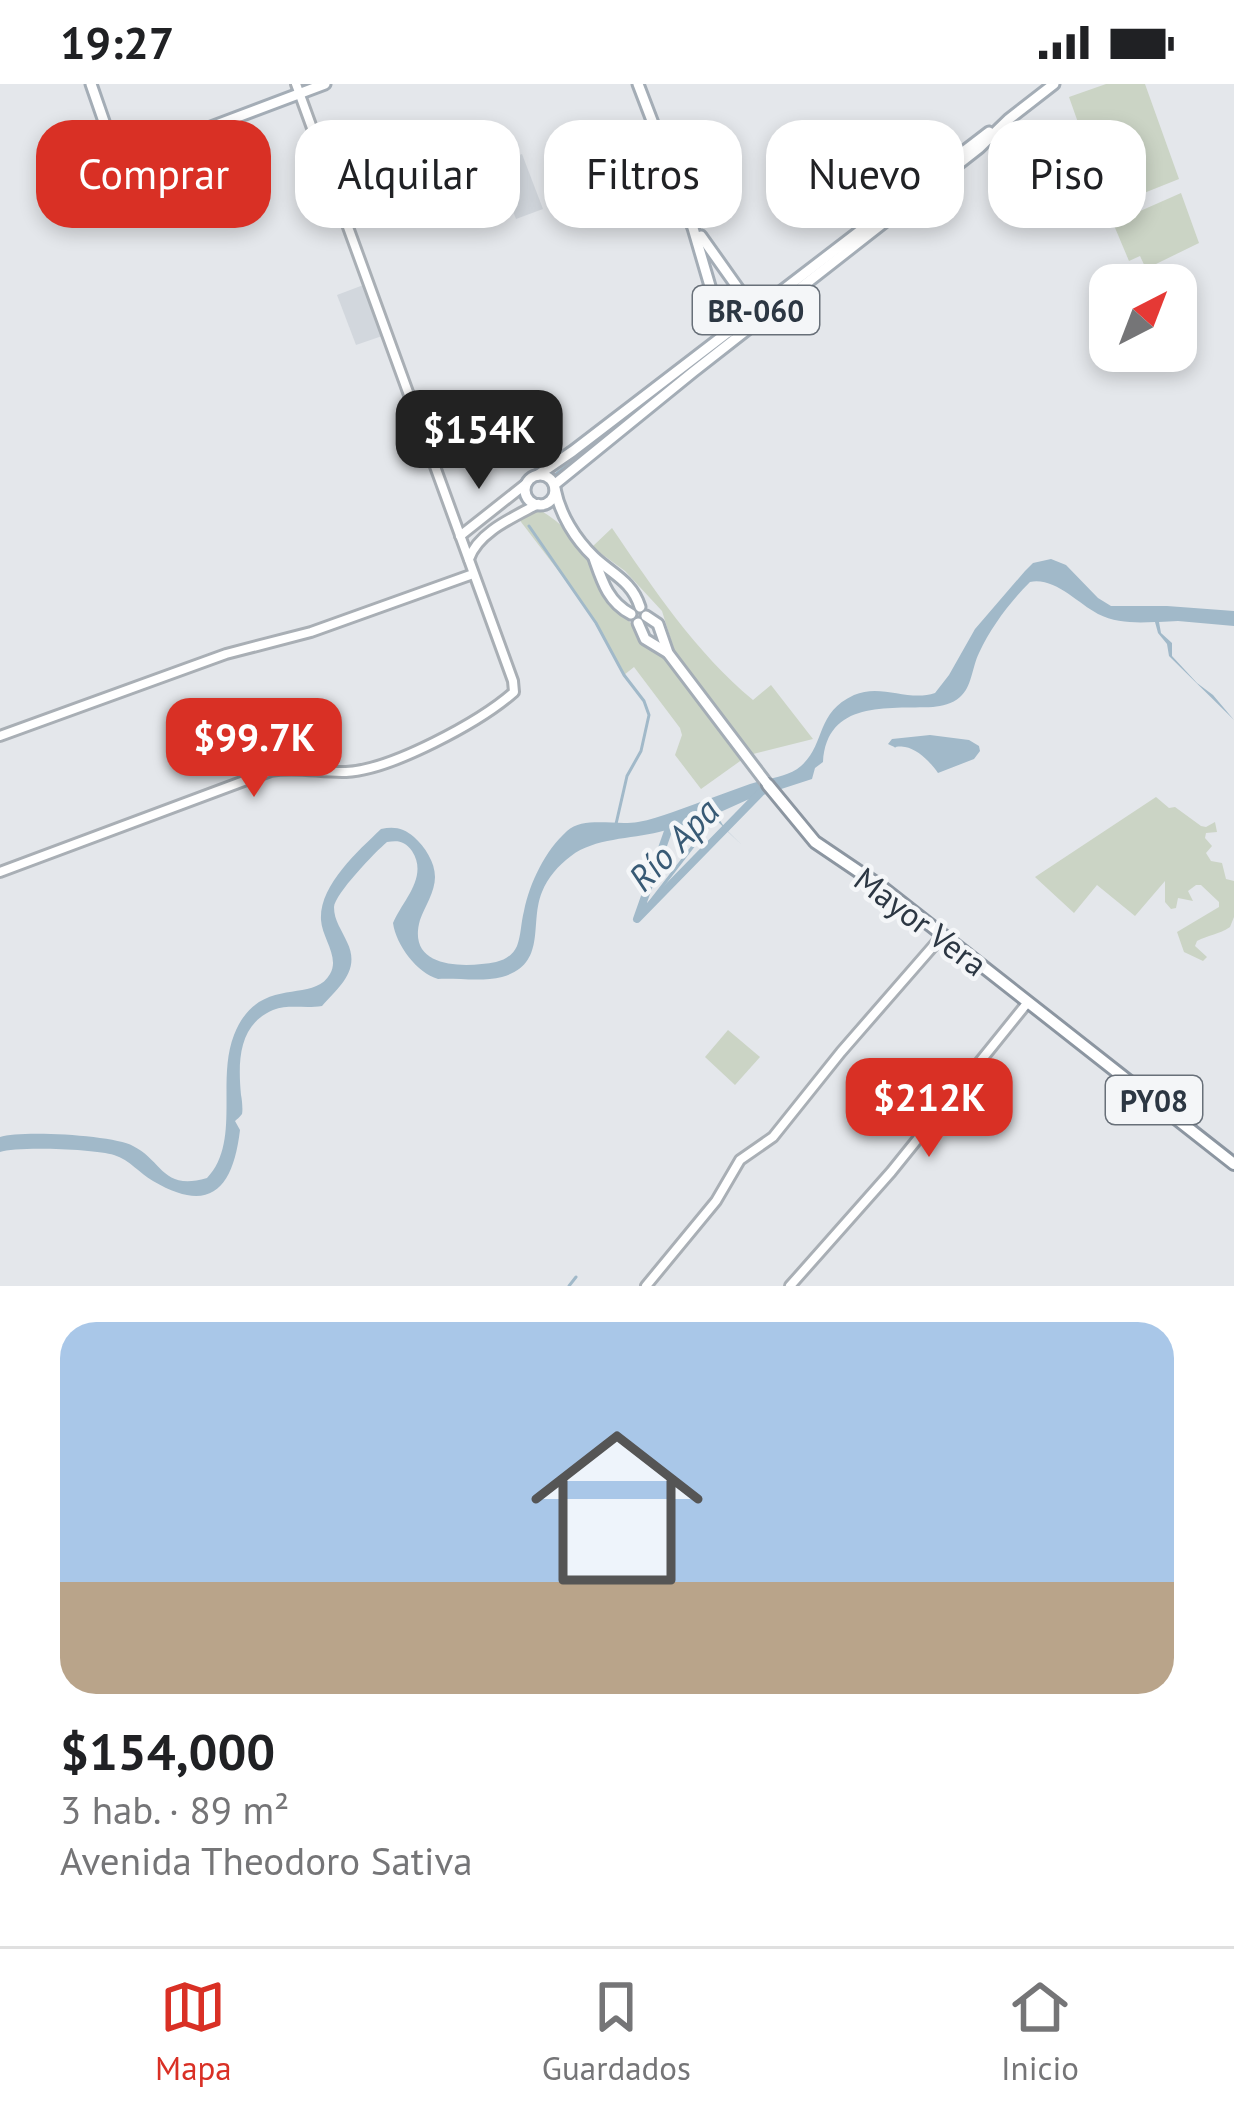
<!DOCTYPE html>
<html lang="es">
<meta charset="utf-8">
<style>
body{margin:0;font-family:"PT Sans",sans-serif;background:#f6f6f6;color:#202124;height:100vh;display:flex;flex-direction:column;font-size:45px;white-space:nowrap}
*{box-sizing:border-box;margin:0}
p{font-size:39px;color:#757577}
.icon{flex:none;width:66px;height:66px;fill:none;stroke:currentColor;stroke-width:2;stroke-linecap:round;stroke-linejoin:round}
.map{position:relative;height:1202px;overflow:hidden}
.details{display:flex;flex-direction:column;background:#fff;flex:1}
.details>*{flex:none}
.hud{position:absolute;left:36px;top:36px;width:1164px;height:108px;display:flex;gap:24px}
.needle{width:78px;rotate:42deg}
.fabs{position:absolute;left:1089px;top:180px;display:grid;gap:24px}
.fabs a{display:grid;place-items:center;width:108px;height:108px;border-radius:24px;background:#fff;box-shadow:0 6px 18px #0003;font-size:60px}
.price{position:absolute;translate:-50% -102px;padding:0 27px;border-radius:24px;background:#d93025;color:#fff;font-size:39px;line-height:78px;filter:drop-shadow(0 3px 6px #0008)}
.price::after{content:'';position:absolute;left:50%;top:72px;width:36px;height:27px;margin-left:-18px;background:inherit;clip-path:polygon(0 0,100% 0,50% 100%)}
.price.on{background:#222;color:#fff}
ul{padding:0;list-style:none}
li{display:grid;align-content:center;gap:24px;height:636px;padding:0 60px}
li+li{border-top:3px solid #e0e0e0}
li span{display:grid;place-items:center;height:372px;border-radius:36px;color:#555}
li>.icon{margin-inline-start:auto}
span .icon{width:216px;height:216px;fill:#fffc;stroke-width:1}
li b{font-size:51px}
.tag{padding:0 42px;border-radius:36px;background:#fff;box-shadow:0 6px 18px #0003;font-size:42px;line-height:108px}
.tag.on{background:#d93025;color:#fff}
.status{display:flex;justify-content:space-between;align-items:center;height:84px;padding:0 60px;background:#fff;direction:ltr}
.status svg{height:33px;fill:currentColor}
.tab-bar{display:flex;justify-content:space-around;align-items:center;height:168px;border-top:3px solid #e0e0e0;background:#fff;font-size:33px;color:#757577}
.tab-bar a{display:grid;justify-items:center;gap:6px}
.tab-bar .on{color:#d93025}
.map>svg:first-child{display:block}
.built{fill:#d2d7dd}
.green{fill:#cbd4c5}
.water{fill:#a1b9c9}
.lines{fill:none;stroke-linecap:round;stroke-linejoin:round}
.stream{stroke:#a1b9c9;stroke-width:3}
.river{stroke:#a1b9c9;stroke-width:8}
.secondary-casing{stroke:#a9afb5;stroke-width:14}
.primary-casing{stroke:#a4adb6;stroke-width:15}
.highway-casing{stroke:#8c96a1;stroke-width:16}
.secondary{stroke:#fff;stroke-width:8}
.primary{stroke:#fff;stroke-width:9}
.highway{stroke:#fff;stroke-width:10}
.labels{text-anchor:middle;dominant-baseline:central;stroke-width:9;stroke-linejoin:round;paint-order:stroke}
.shield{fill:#f4f6f8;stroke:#687079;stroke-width:3}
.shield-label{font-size:30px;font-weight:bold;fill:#2c3743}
.street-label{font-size:33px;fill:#2c3743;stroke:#f4f6f8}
.water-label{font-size:36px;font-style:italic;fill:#385a75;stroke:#f4f6f8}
</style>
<div class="status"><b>19:27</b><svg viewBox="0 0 49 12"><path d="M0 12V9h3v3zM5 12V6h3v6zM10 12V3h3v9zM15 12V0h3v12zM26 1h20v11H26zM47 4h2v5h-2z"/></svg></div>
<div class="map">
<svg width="1234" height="1202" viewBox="0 0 1234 1202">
<rect width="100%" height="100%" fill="#e4e7eb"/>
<!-- built -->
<g class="built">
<path d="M522 70 543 125 516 135 506 109 479 119 468 90Z"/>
<path d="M366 200 385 251 356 261 337 211Z"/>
</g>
<!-- green -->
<g class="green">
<path d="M1106 0H1145L1179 95 1134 113 1116 89 1099 98 1069 13Z"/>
<path d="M1181 109 1199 159 1156 180 1147 187 1140 172 1129 177 1113 139Z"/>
<path d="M540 426C562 439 582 459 593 483 597 492 598 502 602 511 613 530 635 532 637 555L663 572 743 675 701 705 675 671 682 651 680 644 634 583 624 591 586 523 518 434Z"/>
<path d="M612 444C653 504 696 569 753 616L771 601 813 655 749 671 675 569 662 527 625 487 592 463Z"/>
<path d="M1156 713 1169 724 1175 723 1201 742 1206 743 1215 738 1217 748 1206 749 1205 754 1212 762 1206 769 1211 777 1222 779 1226 795 1234 797V833L1230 843C1218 851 1208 851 1197 857L1195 862 1207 873 1203 877 1184 868 1177 848 1219 823V818L1201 801H1196L1188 807 1193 817 1178 814 1176 824 1171 825 1165 818V797L1135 832 1097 801 1074 829 1035 793Z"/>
<path d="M728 946 760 973 735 1001 705 973Z"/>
</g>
<!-- water -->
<g class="water">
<path d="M1051 475 1066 481 1098 514 1111 522H1167L1234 527V542L1178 537 1159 538 1161 549 1172 559V572L1197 599 1213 611 1234 636 1169 572 1167 560 1158 549 1155 538C1136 539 1116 539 1098 530 1077 519 1055 493 1030 498 1010 518 991 543 979 569 972 583 972 603 960 613 952 620 942 622 933 623 887 625 827 616 823 678L815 684 812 695 747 716 716 730 726 746 743 762 712 732C694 737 677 744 659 748 631 755 594 754 571 772 558 782 548 793 542 808 529 839 548 880 502 893 483 898 458 894 438 895 417 889 396 861 393 839 402 817 429 793 412 767 405 757 398 756 387 758 375 768 335 810 334 823 334 837 342 846 347 858 361 886 339 903 322 922 305 925 289 920 273 926 238 941 238 978 241 1011 242 1015 243 1026 242 1030 240 1033 237 1035 235 1037L240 1046C233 1104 211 1131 153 1097 139 1089 130 1076 114 1071 95 1065 17 1062 0 1068V1053C21 1046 114 1051 133 1062 163 1077 162 1107 207 1094 241 1058 216 997 234 951 258 889 313 921 330 890 340 873 322 854 321 836 319 802 357 768 381 745 394 742 404 744 414 753 425 763 435 778 435 793 435 808 425 822 420 836 406 885 464 884 496 878 505 876 513 871 517 862 521 852 521 838 524 827 530 798 545 767 567 747 584 732 616 742 638 738 650 736 661 732 673 728 699 719 724 709 750 700 767 694 787 694 801 682 826 660 815 629 854 611 881 599 908 618 935 609L949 591 975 545 1025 487 1033 479Z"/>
<path d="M930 651 969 656 979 662 980 667 974 675 938 689C931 679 918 665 905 663 888 661 903 667 888 660L892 655Z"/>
</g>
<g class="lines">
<!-- stream -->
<g class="stream">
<path d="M637 326 672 299"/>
<path d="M555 391 631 331"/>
<path d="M529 442 596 539 624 591 644 617 649 631 641 667 627 692 616 740"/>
<path d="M637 835 714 735"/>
<path d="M569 1202 576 1193"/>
</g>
<!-- river -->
<path class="river" d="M672 736 637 835 763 706"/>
<defs>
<g id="secondary">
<path d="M460 452 527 399"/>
<path d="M469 475C478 448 514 433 538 420"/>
<path d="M0 652 226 570 311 548 473 490"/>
<path d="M0 788 271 687C296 682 321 689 346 688 391 686 480 638 514 608L513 597 296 0"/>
<path d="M646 1202 716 1117 740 1076 773 1053 841 968 942 852"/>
<path d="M790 1202 891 1088 1028 918"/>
</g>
<g id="primary">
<path d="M91 0 118 78 325 0"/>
<path d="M638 0 693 144 717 226 729 248"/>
<path d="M701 152 757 231"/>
<path d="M538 391 573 367 989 48"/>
<circle cx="540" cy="406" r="15"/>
<path d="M554 401 693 288 979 64 1009 35 1054 0"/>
<path d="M555 405C560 430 575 455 594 473 612 490 632 497 640 523"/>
<path d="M594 474C602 497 608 518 631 530"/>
<path d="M646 532 658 540 668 569 768 701"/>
<path d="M638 539 645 555 668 569"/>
</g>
<path id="highway" d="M768 701 815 758 883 804 1234 1080"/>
</defs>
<!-- secondary casing -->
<use href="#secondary" class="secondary-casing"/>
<!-- primary casing -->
<use href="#primary" class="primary-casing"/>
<!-- highway casing -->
<use href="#highway" class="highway-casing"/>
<!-- secondary -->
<use href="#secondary" class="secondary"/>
<!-- primary -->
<use href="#primary" class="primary"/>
<!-- highway -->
<use href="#highway" class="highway"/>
</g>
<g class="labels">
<!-- shield labels -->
<g class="shield">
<rect x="693" y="202" width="126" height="48" rx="9"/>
<rect x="1106" y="992" width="96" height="48" rx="9"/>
</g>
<g class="shield-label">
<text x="756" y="226">BR-060</text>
<text x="1154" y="1016">PY08</text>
</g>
<!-- street labels -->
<g class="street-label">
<text transform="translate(921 837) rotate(37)">Mayor Vera</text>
</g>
<!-- water labels -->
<g class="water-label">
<text transform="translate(673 760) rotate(-46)">Río Apa</text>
</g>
</g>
</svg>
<div class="fabs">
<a><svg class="needle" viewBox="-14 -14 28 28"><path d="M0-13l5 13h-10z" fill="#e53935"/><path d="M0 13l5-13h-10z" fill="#757577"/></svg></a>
</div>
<b class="price on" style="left:479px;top:408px">$154K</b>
<b class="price" style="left:254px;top:716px">$99.7K</b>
<b class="price" style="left:929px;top:1076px">$212K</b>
<div class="hud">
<a class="tag on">Comprar</a>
<a class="tag">Alquilar</a>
<a class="tag">Filtros</a>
<a class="tag">Nuevo</a>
<a class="tag">Piso</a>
</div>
</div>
<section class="details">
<ul>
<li><span style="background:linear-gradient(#a9c7e8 70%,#b9a48a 0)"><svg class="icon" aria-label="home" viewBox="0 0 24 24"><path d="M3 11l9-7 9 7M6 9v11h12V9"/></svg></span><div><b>$154,000</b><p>3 hab. · 89 m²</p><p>Avenida Theodoro Sativa</p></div></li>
</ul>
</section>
<nav class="tab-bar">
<a class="on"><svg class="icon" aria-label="map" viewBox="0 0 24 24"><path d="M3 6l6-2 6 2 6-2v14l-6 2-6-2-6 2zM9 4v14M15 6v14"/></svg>Mapa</a>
<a><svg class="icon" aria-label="saved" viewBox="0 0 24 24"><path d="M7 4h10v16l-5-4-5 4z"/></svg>Guardados</a>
<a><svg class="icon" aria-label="home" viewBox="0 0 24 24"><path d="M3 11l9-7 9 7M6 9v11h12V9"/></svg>Inicio</a>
</nav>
